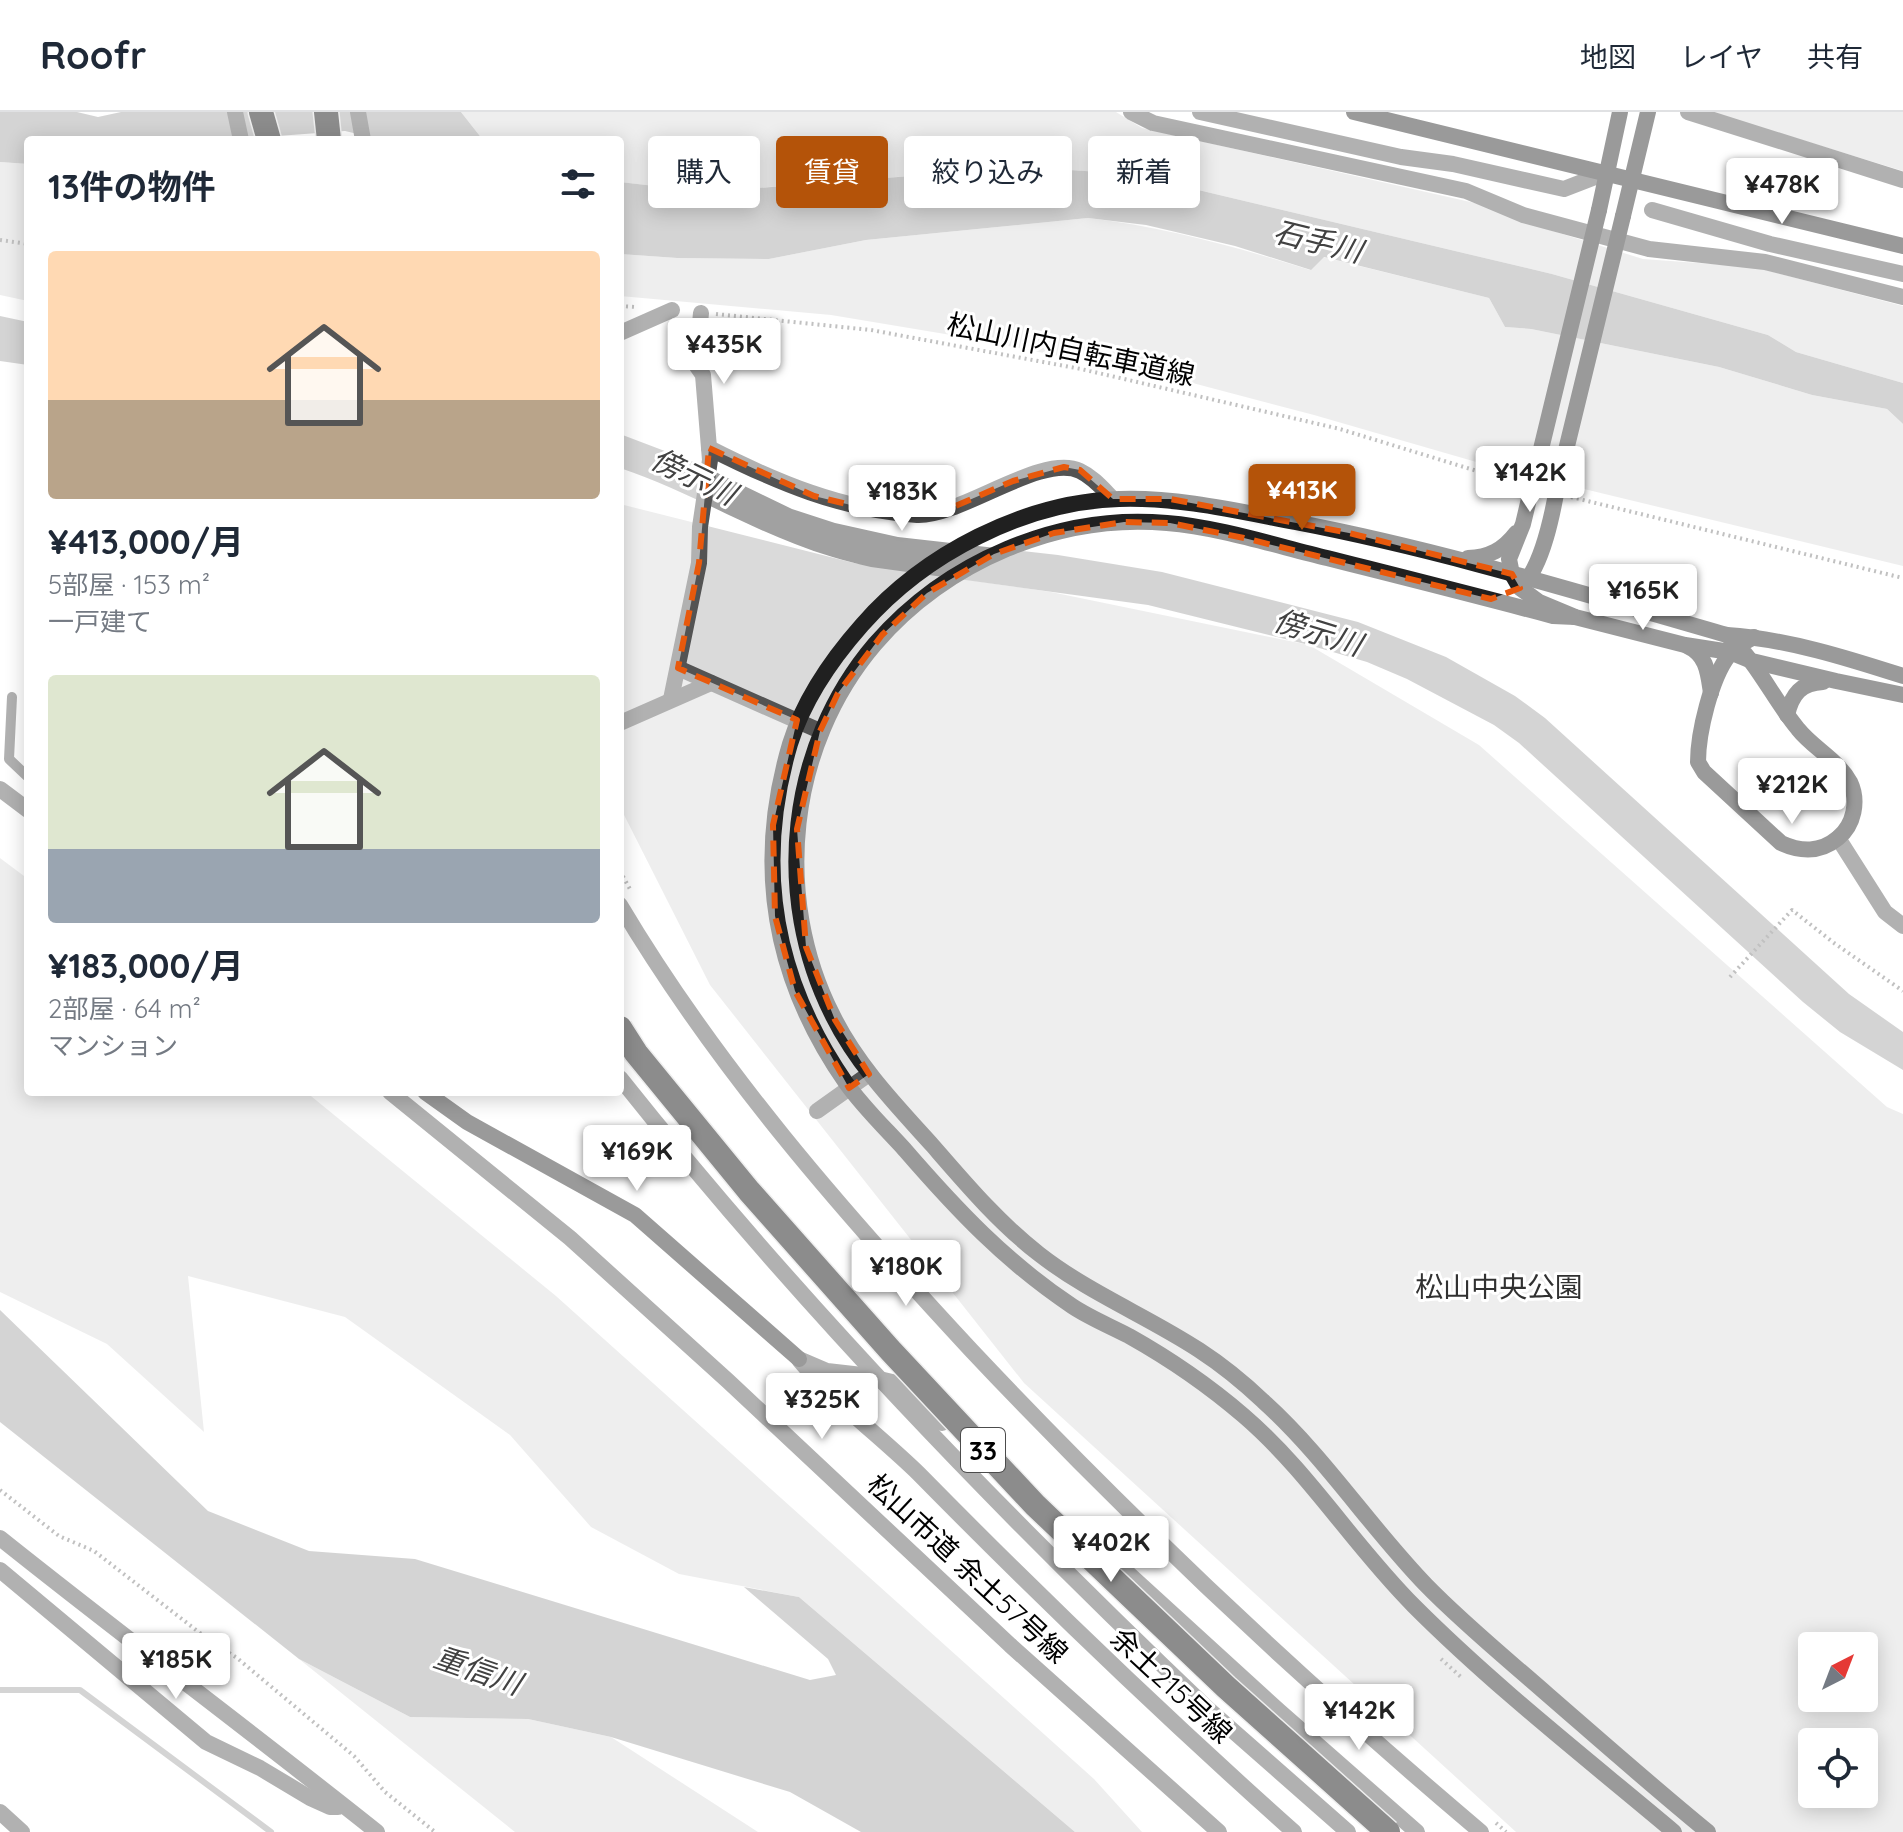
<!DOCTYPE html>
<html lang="ja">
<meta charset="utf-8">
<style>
body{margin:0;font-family:Quicksand,"Noto Sans JP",sans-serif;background:#f6f6f7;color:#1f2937;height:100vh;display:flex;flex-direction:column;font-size:30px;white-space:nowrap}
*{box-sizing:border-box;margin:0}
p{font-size:26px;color:#747a83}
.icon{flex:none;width:44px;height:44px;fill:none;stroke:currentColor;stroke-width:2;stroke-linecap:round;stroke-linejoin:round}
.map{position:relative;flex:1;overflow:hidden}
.details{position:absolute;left:24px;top:24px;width:600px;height:960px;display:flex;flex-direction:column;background:#fff;border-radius:8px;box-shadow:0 4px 20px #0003}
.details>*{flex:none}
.hud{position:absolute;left:648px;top:24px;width:760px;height:72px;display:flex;gap:16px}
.needle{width:52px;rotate:42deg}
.tools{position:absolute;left:1798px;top:1520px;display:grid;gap:16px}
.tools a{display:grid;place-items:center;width:80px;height:80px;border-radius:8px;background:#fff;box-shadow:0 4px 20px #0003;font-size:40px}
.price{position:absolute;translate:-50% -68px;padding:0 18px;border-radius:8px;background:#fff;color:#222;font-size:26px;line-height:52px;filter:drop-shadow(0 2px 4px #0008)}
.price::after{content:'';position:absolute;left:50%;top:48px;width:24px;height:18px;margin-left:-12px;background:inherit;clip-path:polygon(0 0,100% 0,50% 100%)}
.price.on{background:#b45309;color:#fff}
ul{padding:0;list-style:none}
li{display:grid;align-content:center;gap:16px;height:424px;padding:0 24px}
li span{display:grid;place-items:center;height:248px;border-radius:8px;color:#555}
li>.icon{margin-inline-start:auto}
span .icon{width:144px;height:144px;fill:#fffc;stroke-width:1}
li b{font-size:34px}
h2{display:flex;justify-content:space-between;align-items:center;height:96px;padding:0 24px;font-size:34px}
.tag{padding:0 28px;border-radius:8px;background:#fff;box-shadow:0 4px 20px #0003;font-size:28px;line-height:72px}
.tag.on{background:#b45309;color:#fff}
header{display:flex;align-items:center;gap:48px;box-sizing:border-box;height:112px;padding:0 40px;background:#fff;border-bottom:2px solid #e0e1e3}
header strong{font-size:38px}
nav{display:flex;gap:44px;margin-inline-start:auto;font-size:28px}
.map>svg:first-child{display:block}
.green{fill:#dadada;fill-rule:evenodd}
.water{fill:#a1a1a1}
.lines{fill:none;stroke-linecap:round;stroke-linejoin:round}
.stream{stroke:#a1a1a1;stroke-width:6}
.highway-casing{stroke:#dbdbdb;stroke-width:27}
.path{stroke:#757575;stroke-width:4;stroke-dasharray:2 4;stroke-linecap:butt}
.lane{stroke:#535353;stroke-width:10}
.street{stroke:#535353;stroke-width:16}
.secondary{stroke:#202020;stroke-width:16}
.highway{stroke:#000;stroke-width:24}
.highway-bridge-casing{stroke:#dbdbdb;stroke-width:27;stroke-linecap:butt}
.street-bridge{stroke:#535353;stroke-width:16}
.secondary-bridge{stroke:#202020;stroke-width:16}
.highway-bridge{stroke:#000;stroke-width:24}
.marked{fill:none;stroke:#e8590c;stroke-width:6;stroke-dasharray:16 10;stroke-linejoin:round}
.labels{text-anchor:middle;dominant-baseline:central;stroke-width:6;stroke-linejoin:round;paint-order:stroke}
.shield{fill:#fff;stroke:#4c4c4c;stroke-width:2}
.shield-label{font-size:26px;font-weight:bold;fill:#000}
.street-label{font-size:28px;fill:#000;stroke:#fff}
.park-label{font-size:28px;fill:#313131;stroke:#fff}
.water-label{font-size:30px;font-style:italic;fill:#424242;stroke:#fff}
</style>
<header>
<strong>Roofr</strong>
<nav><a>地図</a><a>レイヤ</a><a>共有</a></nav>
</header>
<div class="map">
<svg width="1903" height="1720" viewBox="0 0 1903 1720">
<rect width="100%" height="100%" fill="#fff"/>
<!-- green -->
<g class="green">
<path d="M461 0H1116L1142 16 1475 91 1524 110 1643 147 1754 155 1903 194V271L1796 240 1768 223 1552 162 1131 62 1023 55 706 80 620 70V28H483Z"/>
<path d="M1710 0H1903V59Z"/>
<path d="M0 50 28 52V189L0 183Z"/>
<path d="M1088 106C1165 115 1237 135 1310 158L1323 145 1489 186 1505 215 1531 217 1719 255 1812 283 1887 297 1903 312V454L1497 356 1314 303 1185 269 963 225 831 203 620 184V142L677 146 769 147 866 128Z"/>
<path d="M620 392 854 451 1051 480 1309 533 1479 633 1887 995 1903 1002V1720H1516L1024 1271 710 873 620 695ZM1812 1534H1864V1586H1812ZM1812 1630H1864V1682H1812Z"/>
<path d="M0 746 28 767V980H306L556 1184 1094 1667 1142 1720H1075L799 1485 679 1462 591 1415 510 1323 345 1205 188 1164 204 1320 107 1232 0 1180Z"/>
<path d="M299 1547 410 1605 528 1607 611 1625 758 1720H515Z"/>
</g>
<!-- water -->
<g class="water">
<path d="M0 0H77L98 5 121 0H461L483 28H383L345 19 225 28H28V52L0 50Z"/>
<path d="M1023 55 1131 62 1552 162 1768 223 1796 240 1903 271V312L1887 297 1812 283 1719 255 1531 217 1505 215 1489 186 1324 145 1311 158 1235 134 1146 113 1088 106 866 128 769 147 677 146 620 142V70L707 80Z"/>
<path d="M0 204 28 210V253L0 249Z"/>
<path d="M620 322 699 352 792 397 835 411 898 425 1058 443 1162 460 1358 510 1446 545 1515 584 1545 606 1849 882 1903 920V958L1840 920 1803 890 1519 631 1494 613 1407 567 1367 550 1309 533 1148 493 871 455C845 449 820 442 795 432 735 409 681 376 620 356Z"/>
<path d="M0 1198 208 1399 309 1439 415 1447 810 1568 836 1563 828 1547 744 1475 799 1485 1075 1720H861L790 1680 611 1625 528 1607 410 1605 299 1547 0 1310Z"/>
</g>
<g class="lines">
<!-- stream -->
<path class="stream" d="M0 1578H80L271 1720"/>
<defs>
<g id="highway">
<path d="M261 0 269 28"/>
<path d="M326 0 329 28"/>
</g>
</defs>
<!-- highway casing -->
<use href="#highway" class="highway-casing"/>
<!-- path -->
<g class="path">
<path d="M0 128 28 132"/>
<path d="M620 194 636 195"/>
<path d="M716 202 871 218 1081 257 1340 317 1516 371"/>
<path d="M1571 385 1903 466"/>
<path d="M620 759 631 779"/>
<path d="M1730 865 1792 798 1834 831 1903 879"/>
<path d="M0 1378 59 1424 94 1439 209 1528 237 1546 354 1644 385 1680 435 1720"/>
<path d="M1441 1547 1461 1565"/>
<path d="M1496 1711 1506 1720"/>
</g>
<!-- lane -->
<path class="lane" d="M12 585 9 647 28 665"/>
<!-- street -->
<g class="street">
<path d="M235 0 241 28"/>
<path d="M358 0 363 28"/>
<path d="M1131 0 1153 11 1466 79 1523 103 1649 137 1765 150 1903 185"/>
<path d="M1200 0 1401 45 1453 52 1564 77 1608 60"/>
<path d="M1688 0 1903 68"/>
<path d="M1652 98 1770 132 1903 162"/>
<path d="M620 221 672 198"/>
<path d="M709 336C776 370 842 398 917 403 961 405 1041 341 1080 359 1093 365 1103 377 1113 387"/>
<path d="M678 556 820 619"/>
<path d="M671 587 699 451 700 415 710 348 703 263 696 253 701 201"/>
<path d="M620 611 711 571"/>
<path d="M0 677 28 698"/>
<path d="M1838 726 1885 800 1903 814"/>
<path d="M620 793C717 956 842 1099 971 1238 1132 1409 1302 1569 1481 1720"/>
<path d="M390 980 570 1126 728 1269 1010 1533 1219 1720"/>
<path d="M817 999 869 962"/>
<path d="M799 1247 827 1259 862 1263 901 1272 942 1311"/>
<path d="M800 1249C835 1291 880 1324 919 1362 1040 1485 1165 1605 1294 1720"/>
<path d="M0 1426C125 1526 253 1621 377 1720"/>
<path d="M1084 1434 1109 1444 1279 1599 1417 1720"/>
<path d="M0 1458 206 1630 260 1656 310 1686 330 1695H338"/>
<path d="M1207 1596 1348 1720"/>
<path d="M0 1700 22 1720"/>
</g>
<!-- secondary -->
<g class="secondary">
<path d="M1354 0 1903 134"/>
<path d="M1599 98 1620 0"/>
<path d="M1623 104 1648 0"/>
<path d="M1534 366 1523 412 1509 447 1512 462 1520 476 1539 490 1575 505 1685 533 1730 540 1752 549 1836 569 1903 583"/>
<path d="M1468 446C1489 445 1503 438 1516 421"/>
<path d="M1522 474C1543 453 1553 400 1558 371"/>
<path d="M1575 505 1553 504C1478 484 1402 465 1327 446 1277 434 1218 415 1167 411 1058 401 946 450 875 532 788 634 772 784 833 904 858 954 896 993 933 1034 966 1072 999 1111 1039 1142 1089 1181 1147 1204 1199 1238 1222 1253 1244 1271 1263 1289 1325 1345 1369 1414 1426 1473 1464 1512 1507 1547 1548 1583 1601 1629 1653 1675 1708 1720"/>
<path d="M1727 523C1757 549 1773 587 1798 617 1813 636 1838 648 1850 670 1859 689 1854 713 1838 726 1820 741 1801 740 1781 731L1704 660 1698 650C1698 621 1711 566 1729 543 1735 534 1745 530 1754 525"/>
<path d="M1687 534C1707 543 1708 561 1711 581"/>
<path d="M1787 603C1792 582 1801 571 1823 570"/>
<path d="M425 980 467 1010 635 1103 799 1247"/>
<path d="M1674 1720C1586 1646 1495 1575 1414 1494 1353 1433 1309 1360 1244 1304 1208 1273 1170 1247 1129 1224 1110 1214 1090 1206 1072 1194 1006 1150 957 1098 905 1038 885 1016 863 995 846 971 773 866 754 754 790 632 804 587 831 548 862 513 924 442 1024 390 1119 387 1178 385 1237 399 1295 410 1442 438 1584 482 1727 523 1787 527 1847 546 1903 564"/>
</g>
<!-- highway -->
<use href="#highway" class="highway"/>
<defs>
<path id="highway-bridge" d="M620 916 636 941 749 1079 890 1238 1035 1393 1226 1575 1388 1720"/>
</defs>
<!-- highway-bridge casing -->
<use href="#highway-bridge" class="highway-bridge-casing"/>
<!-- street-bridge -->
<path class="street-bridge" d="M620 966C799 1191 999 1398 1207 1596"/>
<!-- secondary-bridge -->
<g class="secondary-bridge">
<path d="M1534 366 1599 98"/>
<path d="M1558 371 1623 104"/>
</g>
<!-- highway-bridge -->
<use href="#highway-bridge" class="highway-bridge"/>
</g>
<!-- marked area -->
<path d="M0 0H1903V1720H0ZM709 336 814 384 867 397 944 399 1013 369 1064 355 1080 358 1113 387H1170L1349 421 1512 462 1520 476 1491 487 1244 426 1170 411 1124 410 1054 421 994 442 927 481 882 523 838 581 820 619 797 717 806 835 835 908 869 962 849 976 795 879 775 804 773 713 797 608 678 556 699 451Z" fill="#fff" fill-opacity=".55" fill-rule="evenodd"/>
<path class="marked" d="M709 336 814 384 867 397 944 399 1013 369 1064 355 1080 358 1113 387H1170L1349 421 1512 462 1520 476 1491 487 1244 426 1170 411 1124 410 1054 421 994 442 927 481 882 523 838 581 820 619 797 717 806 835 835 908 869 962 849 976 795 879 775 804 773 713 797 608 678 556 699 451Z"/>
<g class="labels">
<!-- shield labels -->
<rect class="shield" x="961" y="1316" width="44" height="44" rx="6"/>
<g class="shield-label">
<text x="983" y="1338">33</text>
</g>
<!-- street labels -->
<g class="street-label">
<text transform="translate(1071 237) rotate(12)">松山川内自転車道線</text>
<text transform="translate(968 1456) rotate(43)">松山市道 余土57号線</text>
<text transform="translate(1172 1573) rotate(43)">余土215号線</text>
</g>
<!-- park labels -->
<g class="park-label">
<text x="1499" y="1174">松山中央公園</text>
</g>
<!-- water labels -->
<g class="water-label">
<text transform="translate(1318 129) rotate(14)">石手川</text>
<text transform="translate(694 364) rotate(26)">傍示川</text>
<text transform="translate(1318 520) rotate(17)">傍示川</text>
<text transform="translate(478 1558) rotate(19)">重信川</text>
</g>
</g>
</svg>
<div class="tools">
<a><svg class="needle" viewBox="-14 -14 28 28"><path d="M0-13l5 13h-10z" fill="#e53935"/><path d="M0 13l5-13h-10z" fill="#747a83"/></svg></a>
<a><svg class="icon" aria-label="locate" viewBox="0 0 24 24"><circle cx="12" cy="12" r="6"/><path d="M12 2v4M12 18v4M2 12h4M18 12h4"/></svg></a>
</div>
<b class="price" style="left:1782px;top:114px">¥478K</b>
<b class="price" style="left:724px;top:274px">¥435K</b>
<b class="price" style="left:1530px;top:402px">¥142K</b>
<b class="price on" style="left:1302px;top:420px">¥413K</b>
<b class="price" style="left:902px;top:421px">¥183K</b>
<b class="price" style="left:1643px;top:520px">¥165K</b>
<b class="price" style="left:1792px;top:714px">¥212K</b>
<b class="price" style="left:637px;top:1081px">¥169K</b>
<b class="price" style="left:906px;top:1196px">¥180K</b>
<b class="price" style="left:822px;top:1329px">¥325K</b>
<b class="price" style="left:1111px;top:1472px">¥402K</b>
<b class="price" style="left:176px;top:1589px">¥185K</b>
<b class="price" style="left:1359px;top:1640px">¥142K</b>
<div class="hud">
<a class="tag">購入</a>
<a class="tag on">賃貸</a>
<a class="tag">絞り込み</a>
<a class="tag">新着</a>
</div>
<section class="details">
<h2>13件の物件<svg class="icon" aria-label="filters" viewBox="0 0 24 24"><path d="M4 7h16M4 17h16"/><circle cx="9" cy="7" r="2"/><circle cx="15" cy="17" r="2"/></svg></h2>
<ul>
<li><span style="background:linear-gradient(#ffd9b3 60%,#b9a48a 0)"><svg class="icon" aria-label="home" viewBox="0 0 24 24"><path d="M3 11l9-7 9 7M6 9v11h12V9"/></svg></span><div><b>¥413,000/月</b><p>5部屋 · 153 m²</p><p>一戸建て</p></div></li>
<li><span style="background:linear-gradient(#dfe7d0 70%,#9aa5b1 0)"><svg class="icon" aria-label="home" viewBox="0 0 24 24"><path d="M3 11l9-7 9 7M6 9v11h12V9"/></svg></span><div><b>¥183,000/月</b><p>2部屋 · 64 m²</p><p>マンション</p></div></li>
</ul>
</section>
</div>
